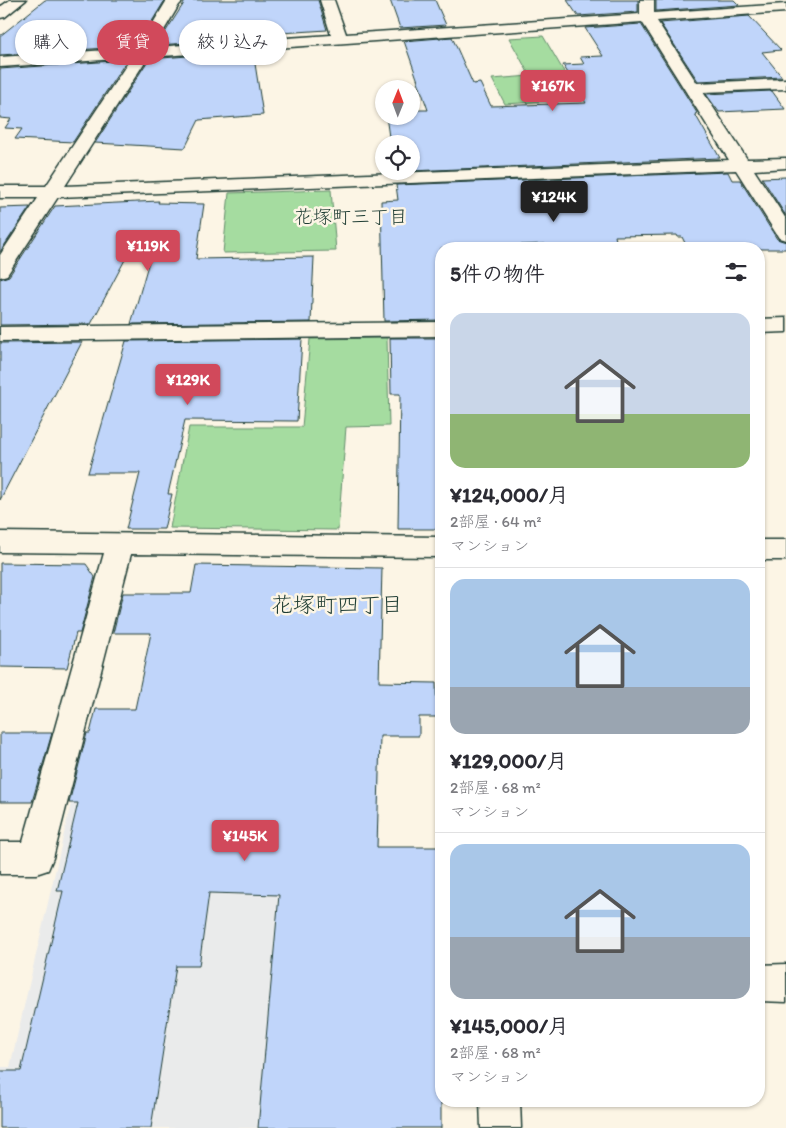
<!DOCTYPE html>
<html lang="ja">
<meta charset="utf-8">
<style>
body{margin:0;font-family:Itim,"Klee One",sans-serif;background:#f7f7f7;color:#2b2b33;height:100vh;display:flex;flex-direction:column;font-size:19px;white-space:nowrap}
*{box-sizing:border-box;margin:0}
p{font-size:16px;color:#7c7c81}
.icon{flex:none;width:28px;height:28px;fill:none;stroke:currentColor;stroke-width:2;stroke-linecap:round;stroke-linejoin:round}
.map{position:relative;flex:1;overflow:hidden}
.details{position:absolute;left:435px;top:242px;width:330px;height:865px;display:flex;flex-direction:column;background:#fff;border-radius:20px;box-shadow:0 1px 4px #0004}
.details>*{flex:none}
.banner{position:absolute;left:15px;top:20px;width:345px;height:45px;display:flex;gap:10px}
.needle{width:32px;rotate:1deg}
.fabs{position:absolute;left:375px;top:80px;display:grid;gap:10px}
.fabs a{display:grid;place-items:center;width:45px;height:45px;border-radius:50%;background:#fff;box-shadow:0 1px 4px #0004;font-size:25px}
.price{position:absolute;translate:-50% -42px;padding:0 11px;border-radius:5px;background:#d1495b;color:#fff;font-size:16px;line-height:32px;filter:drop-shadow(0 1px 2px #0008)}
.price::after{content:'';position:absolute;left:50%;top:30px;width:15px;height:11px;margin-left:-8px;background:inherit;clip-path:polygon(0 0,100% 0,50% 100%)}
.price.on{background:#222;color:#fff}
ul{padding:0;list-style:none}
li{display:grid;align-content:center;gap:10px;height:265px;padding:0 15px}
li+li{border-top:1px solid #e1e1e2}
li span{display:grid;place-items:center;height:155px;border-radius:15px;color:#555}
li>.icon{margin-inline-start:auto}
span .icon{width:90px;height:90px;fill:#fffc;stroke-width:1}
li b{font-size:21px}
h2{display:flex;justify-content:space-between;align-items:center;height:60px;padding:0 15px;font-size:21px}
.chip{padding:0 18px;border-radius:22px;background:#fff;box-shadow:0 1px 4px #0004;font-size:18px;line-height:45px}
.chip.on{background:#d1495b;color:#fff}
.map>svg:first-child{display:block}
.built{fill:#eaebeb}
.green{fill:#a5dca0;stroke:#628c6a}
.building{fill:#c0d5fa;stroke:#1f3d34}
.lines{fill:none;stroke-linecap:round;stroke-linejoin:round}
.minor-casing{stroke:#1f3d34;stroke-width:3}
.minor{fill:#fcf5e5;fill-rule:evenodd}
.labels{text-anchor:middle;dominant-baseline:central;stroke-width:5;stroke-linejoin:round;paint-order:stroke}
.far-neighbourhood-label{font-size:19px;fill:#1f3d34;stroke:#fcf5e5}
.neighbourhood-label{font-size:22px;fill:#1f3d34;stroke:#fcf5e5}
</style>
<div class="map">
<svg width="786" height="1128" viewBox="0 0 786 1128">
<rect width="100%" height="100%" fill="#fcf5e5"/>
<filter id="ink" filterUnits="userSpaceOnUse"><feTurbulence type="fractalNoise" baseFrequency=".02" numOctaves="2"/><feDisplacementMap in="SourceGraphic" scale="10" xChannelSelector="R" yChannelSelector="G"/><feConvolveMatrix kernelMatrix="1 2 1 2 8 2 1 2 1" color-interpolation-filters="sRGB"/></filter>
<g filter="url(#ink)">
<!-- built -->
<path class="built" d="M81 760H381L370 1128H0V1067H10Z"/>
<!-- green -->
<g class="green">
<path d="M543 36 580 99 505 104 492 79 530 76 509 38Z"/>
<path d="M331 190 336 251 223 253 229 193Z"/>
<path d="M387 338 389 426 346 427 338 530 170 528 189 427H302L310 339Z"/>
</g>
<!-- building -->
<g class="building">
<path d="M45 0H165L137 46 0 55V36Z"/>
<path d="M186 0H318L327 30 251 35V39L157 45Z"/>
<path d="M390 0H435L446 25 400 28Z"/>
<path d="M567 0H638V12L578 16Z"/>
<path d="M656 0H734L739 5 656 11Z"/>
<path d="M749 16 781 50 762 52 782 77 698 81 660 23Z"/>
<path d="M641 24 697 113 695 114 720 158 411 171V144H390L386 116H411V110H428L404 41 452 37 473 84 480 83 491 106 586 103 563 65 584 64 580 57 603 56 585 28Z"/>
<path d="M253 51 263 115 199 120 185 148 95 143 149 59Z"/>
<path d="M127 60 73 142 15 139 22 129 5 128 11 119 0 118V69Z"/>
<path d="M772 91 785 109 719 112 706 94Z"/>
<path d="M728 172 732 180H740L777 239 786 242V249H688L682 237H678L677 235 615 236 618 249H546L545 244 441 248V320L384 321 381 201 398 200 396 185Z"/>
<path d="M786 177V216L762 178Z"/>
<path d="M159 201 158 203 204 204 196 259 314 257 311 322 131 324 154 244 137 237 91 324 0 325V279L9 276 55 206Z"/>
<path d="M30 207 0 252V208Z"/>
<path d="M390 338H441V529H398L400 394H391Z"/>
<path d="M302 339 297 421 185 420 168 494H172L164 529H126L140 473H88L126 341Z"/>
<path d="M82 342 0 500V343Z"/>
<path d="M0 563 86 564 95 577 80 633H76L67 668 0 667Z"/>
<path d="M196 565 382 568 379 682 436 683 437 717H419V736H380L377 847H441V1128H258L279 895 209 893 199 966H176L151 1128H0V1071H21L63 891H57L78 803H69L87 733H90L96 709H135L151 633H113L123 593H191Z"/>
<path d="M0 733H52L32 802H0Z"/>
</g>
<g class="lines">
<defs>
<g id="minor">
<path d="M10 0H26L5 17 0 18V7Z"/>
<path d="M167 0H184L179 5 154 47 331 35 320 0H334L346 34 640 14V0H654V13L786 4V12L657 21 697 83 786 79V89L703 92 747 159 786 158V168L754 170 786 219V240L779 238 736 170 58 197 7 275 0 277V255L38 198H0V186H46L131 58 0 67V57L138 48ZM642 22 729 160 65 186 148 57Z"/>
<path d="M786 318V332L759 333V319Z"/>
<path d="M441 322V336L0 341V327Z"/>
<path d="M0 532 441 537V557L131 554 53 858 48 870 36 874H0V842H23L104 553 0 552Z"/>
<rect x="759" y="540" width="27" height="20"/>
<path d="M786 964V1002L759 1001V965Z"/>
<path d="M480 1101H520L521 1128H481Z"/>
</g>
</defs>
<!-- minor casing -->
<use href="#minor" class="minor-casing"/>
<!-- minor -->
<use href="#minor" class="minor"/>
</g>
</g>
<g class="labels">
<!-- far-neighbourhood labels -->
<g class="far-neighbourhood-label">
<text x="351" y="216">花塚町三丁目</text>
</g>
<!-- neighbourhood labels -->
<g class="neighbourhood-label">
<text x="337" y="604">花塚町四丁目</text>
</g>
</g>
</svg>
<div class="fabs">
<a><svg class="needle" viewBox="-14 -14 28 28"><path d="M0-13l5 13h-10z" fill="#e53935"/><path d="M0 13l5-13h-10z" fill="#7c7c81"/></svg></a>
<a><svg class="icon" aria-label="locate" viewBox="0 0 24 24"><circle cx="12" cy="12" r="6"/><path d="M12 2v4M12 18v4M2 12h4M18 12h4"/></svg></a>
</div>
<b class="price" style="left:553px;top:112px">¥167K</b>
<b class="price on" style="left:554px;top:223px">¥124K</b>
<b class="price" style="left:148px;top:272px">¥119K</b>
<b class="price" style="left:188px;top:406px">¥129K</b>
<b class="price" style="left:245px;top:862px">¥145K</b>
<div class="banner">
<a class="chip">購入</a>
<a class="chip on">賃貸</a>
<a class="chip">絞り込み</a>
</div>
<section class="details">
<h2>5件の物件<svg class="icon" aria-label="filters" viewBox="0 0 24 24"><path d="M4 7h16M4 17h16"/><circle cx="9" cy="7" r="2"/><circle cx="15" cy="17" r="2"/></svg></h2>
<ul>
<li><span style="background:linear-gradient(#c9d6e8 65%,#8fb573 0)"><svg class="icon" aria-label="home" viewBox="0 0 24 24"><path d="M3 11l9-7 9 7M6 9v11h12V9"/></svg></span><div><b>¥124,000/月</b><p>2部屋 · 64 m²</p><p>マンション</p></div></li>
<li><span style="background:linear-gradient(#a9c7e8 70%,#9aa5b1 0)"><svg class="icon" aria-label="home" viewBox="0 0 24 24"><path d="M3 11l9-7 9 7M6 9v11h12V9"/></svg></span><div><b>¥129,000/月</b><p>2部屋 · 68 m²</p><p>マンション</p></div></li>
<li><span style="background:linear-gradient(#a9c7e8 60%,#9aa5b1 0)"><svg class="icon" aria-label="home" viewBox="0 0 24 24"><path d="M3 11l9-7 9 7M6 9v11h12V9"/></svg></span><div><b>¥145,000/月</b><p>2部屋 · 68 m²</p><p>マンション</p></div></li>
</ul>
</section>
</div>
